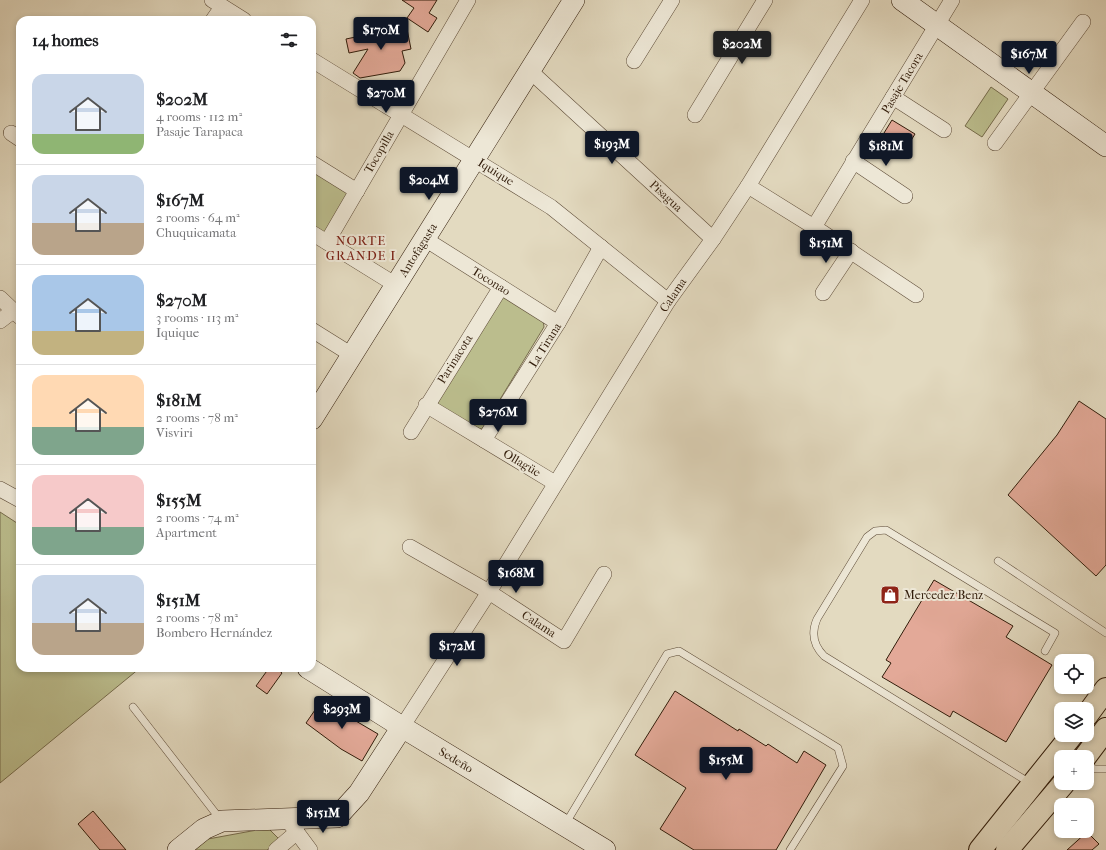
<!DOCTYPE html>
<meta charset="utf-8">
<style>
body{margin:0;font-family:"IM FELL French Canon",serif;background:#f6f6f6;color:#202124;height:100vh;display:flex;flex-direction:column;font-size:15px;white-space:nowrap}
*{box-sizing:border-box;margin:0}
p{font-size:13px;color:#757577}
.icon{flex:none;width:22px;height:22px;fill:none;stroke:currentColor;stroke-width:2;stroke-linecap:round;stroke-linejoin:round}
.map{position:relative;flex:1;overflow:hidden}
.drawer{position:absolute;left:16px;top:16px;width:300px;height:656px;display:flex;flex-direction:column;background:#fff;border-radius:12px;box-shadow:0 2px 6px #0003}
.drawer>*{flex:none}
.fabs{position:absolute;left:1054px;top:654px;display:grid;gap:8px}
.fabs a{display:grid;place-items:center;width:40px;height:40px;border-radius:8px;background:#fff;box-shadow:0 2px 6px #0003;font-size:20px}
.price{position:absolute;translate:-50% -34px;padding:0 9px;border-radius:4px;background:#111827;color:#fff;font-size:13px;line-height:26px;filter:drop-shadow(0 1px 2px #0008)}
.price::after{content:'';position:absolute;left:50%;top:24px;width:12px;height:9px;margin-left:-6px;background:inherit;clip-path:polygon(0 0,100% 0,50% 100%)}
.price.selected{background:#222;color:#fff}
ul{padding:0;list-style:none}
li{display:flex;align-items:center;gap:12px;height:100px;padding:0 16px}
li+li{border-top:1px solid #e0e0e0}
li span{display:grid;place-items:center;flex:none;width:112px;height:80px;border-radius:12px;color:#555}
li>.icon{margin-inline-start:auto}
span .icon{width:48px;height:48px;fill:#fffc;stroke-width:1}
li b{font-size:17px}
h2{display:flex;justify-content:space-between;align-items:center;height:48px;padding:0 16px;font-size:17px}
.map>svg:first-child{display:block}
.green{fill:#bbbd8d;stroke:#766c4c}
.building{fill:#e3a998;stroke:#311c0a}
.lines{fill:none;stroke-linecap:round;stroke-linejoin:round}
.lane-casing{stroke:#5e4c38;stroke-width:8}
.street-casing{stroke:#5e4c38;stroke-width:16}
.secondary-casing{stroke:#311c0a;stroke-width:22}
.highway-casing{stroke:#311c0a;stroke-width:24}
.lane{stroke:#ede7d6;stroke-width:7}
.street{stroke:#ede7d6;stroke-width:15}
.secondary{stroke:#ede7d6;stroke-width:21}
.highway{stroke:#e3dac0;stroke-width:22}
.labels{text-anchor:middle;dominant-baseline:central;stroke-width:4;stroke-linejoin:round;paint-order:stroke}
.street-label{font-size:12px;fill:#311c0a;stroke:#ede7d6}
.poi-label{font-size:12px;fill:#311c0a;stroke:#ede7d6;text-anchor:start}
.neighbourhood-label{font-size:13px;letter-spacing:1px;fill:#7a1f14;stroke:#ede7d6}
</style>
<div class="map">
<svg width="1106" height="850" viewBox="0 0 1106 850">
<rect width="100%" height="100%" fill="#e3dac0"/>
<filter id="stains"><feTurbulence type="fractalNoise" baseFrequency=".005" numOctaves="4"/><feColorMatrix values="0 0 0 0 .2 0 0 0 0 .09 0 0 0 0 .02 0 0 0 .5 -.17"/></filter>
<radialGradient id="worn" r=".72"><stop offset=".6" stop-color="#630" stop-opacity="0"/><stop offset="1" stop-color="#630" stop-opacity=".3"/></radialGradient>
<!-- green -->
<g class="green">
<path d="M991 87 1008 99 982 137 965 126Z"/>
<path d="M312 168 348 190 350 198 323 234 312 227Z"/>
<path d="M505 297 543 319 544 327 482 429 474 427 438 405 437 396 498 299Z"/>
<path d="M0 512 20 525V668H140L0 783Z"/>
<path d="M268 828 279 839 267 850H191L208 839Z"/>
</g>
<!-- building -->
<g class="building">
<path d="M402 0H437L429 13 437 18 428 32 407 18 414 8Z"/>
<path d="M406 24 411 49 402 51 405 63 400 71 360 78 353 73 368 49 349 53 346 39 375 33 374 29Z"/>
<path d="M892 120 915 134 907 147 884 133Z"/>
<path d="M1079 401 1106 419V565L1096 576 1008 495 1057 435Z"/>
<path d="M934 580 1013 626 1006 637 1052 665 1006 742 953 711 950 717 882 677 891 663 886 660Z"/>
<path d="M269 668H276L282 673 267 694 256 686Z"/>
<path d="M675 691 738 731 739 729 766 746 768 744 797 763 804 751 826 765 776 850H694L660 829 686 788 635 755Z"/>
<path d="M324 697 345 712 344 714 378 734 362 761 341 749 306 723Z"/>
<path d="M93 811 126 850H100L78 824Z"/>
<path d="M1087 832 1099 844 1092 850H1067Z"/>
</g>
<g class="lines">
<defs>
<g id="lane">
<path d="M998 561 1106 633"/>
<path d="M133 707 220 819"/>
<path d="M1087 767 1095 769H1106"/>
<path d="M1030 783 824 656C813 645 811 633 817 619L867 537 875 531 886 530 1055 633 1045 651"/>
<path d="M566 823 667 654 679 651 838 748 843 766 790 850"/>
</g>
<g id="street">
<path d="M212 0 244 20"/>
<path d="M213 20 222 7"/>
<path d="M312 60 551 207 668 301"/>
<path d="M634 61 672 0"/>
<path d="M530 71 713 239"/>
<path d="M893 97 944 130"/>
<path d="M695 115 765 0"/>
<path d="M11 133 20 139"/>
<path d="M995 143 1083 22"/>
<path d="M853 161 905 196"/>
<path d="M312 163 357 191"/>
<path d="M748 186 814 227 916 295"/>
<path d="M814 227 952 0"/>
<path d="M312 233 396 285"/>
<path d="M425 239 558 323"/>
<path d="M327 242 468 0"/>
<path d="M823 293 851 251"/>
<path d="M0 298 20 317"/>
<path d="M0 321 13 311"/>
<path d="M312 330 352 355"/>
<path d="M426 405 555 483"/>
<path d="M411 432 501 287"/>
<path d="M484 440 558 323 601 247"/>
<path d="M0 489 20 500"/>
<path d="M410 547 489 592 564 641 604 574"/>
<path d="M402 727 489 592 668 301 713 239 748 186 862 0"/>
<path d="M287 819 310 850"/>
<path d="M276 850 297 832"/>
</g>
<g id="secondary">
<path d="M902 0 1106 146"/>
<path d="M312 419 574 0"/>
<path d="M308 668 402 727 605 850"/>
<path d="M178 850 204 829 222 821 337 817 359 793 402 727"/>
</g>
<g id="highway">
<path d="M1087 715 1106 689"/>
<path d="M1085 757 1106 729"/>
<path d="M980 850 1072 735"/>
<path d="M1007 850 1064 783"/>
</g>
</defs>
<!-- lane casing -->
<use href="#lane" class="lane-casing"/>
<!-- street casing -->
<use href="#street" class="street-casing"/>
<!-- secondary casing -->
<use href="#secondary" class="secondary-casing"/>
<!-- highway casing -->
<use href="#highway" class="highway-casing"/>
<!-- lane -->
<use href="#lane" class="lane"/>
<!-- street -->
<use href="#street" class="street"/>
<!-- secondary -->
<use href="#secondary" class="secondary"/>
<!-- highway -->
<use href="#highway" class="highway"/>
</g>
<!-- icons -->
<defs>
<symbol id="shop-square" viewBox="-11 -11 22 22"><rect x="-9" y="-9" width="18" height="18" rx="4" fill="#8f2418" stroke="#ede7d6"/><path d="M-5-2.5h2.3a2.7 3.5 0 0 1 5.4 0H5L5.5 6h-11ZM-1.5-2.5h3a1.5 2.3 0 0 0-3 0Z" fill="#fff"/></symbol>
</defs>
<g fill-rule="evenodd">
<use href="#shop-square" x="879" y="584" width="22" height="22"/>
</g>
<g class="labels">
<!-- street labels -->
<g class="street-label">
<text transform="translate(902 83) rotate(-59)">Pasaje Tacora</text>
<text transform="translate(379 152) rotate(-60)">Tocopilla</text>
<text transform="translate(496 172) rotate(32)">Iquique</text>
<text transform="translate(666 196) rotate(43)">Pisagua</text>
<text transform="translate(418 250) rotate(-58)">Antofagasta</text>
<text transform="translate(491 281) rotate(32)">Toconao</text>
<text transform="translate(673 295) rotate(-56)">Calama</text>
<text transform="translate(545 345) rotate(-58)">La Tirana</text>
<text transform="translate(455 359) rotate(-58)">Parinacota</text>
<text transform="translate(522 463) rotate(31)">Ollagüe</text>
<text transform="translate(539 624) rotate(33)">Calama</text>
<text transform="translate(456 760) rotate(31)">Sedeño</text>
</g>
<!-- poi labels -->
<g class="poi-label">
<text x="904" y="595">Mercedez Benz</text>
</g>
<!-- neighbourhood labels -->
<g class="neighbourhood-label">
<text x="361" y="240">NORTE<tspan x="361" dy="15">GRANDE I</tspan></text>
</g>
</g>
<rect width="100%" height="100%" filter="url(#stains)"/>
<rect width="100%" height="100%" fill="url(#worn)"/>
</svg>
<div class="fabs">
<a><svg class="icon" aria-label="locate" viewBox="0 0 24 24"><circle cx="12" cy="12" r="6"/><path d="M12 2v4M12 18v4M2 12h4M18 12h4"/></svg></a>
<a><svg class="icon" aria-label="layers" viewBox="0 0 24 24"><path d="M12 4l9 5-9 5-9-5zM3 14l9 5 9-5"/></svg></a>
<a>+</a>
<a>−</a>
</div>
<b class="price" style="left:381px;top:51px">$170M</b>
<b class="price selected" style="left:742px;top:65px">$202M</b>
<b class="price" style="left:1029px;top:75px">$167M</b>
<b class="price" style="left:386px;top:114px">$270M</b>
<b class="price" style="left:612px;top:165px">$193M</b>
<b class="price" style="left:886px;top:167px">$181M</b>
<b class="price" style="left:429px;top:201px">$204M</b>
<b class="price" style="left:826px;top:264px">$151M</b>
<b class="price" style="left:498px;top:433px">$276M</b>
<b class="price" style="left:516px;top:594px">$168M</b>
<b class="price" style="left:457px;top:667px">$172M</b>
<b class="price" style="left:342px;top:730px">$293M</b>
<b class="price" style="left:726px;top:781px">$155M</b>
<b class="price" style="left:323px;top:834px">$151M</b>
<section class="drawer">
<h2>14 homes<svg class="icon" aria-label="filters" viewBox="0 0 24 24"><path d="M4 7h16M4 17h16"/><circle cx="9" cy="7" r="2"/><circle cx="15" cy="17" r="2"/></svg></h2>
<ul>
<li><span style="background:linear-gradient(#c9d6e8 75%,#8fb573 0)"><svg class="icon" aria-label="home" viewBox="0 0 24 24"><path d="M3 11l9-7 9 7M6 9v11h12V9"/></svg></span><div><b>$202M</b><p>4 rooms · 112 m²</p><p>Pasaje Tarapaca</p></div></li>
<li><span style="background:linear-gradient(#c9d6e8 60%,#b9a48a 0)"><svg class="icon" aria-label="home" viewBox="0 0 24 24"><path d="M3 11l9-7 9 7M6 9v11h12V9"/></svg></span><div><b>$167M</b><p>2 rooms · 64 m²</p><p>Chuquicamata</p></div></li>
<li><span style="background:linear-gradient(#a9c7e8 70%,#c2b280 0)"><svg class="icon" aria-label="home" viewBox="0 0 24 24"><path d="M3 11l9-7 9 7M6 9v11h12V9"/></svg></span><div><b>$270M</b><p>3 rooms · 113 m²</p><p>Iquique</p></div></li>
<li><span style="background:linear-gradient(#ffd9b3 65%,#7fa58c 0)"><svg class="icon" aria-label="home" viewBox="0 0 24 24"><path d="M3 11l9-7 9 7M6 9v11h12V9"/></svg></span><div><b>$181M</b><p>2 rooms · 78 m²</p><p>Visviri</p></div></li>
<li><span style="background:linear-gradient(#f6c9c9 65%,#7fa58c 0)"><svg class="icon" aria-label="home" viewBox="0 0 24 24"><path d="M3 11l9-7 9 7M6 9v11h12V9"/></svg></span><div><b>$155M</b><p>2 rooms · 74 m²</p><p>Apartment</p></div></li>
<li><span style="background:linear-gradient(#c9d6e8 60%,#b9a48a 0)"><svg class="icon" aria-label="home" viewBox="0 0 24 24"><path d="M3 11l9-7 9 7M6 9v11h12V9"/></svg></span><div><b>$151M</b><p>2 rooms · 78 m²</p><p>Bombero Hernández</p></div></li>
</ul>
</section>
</div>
